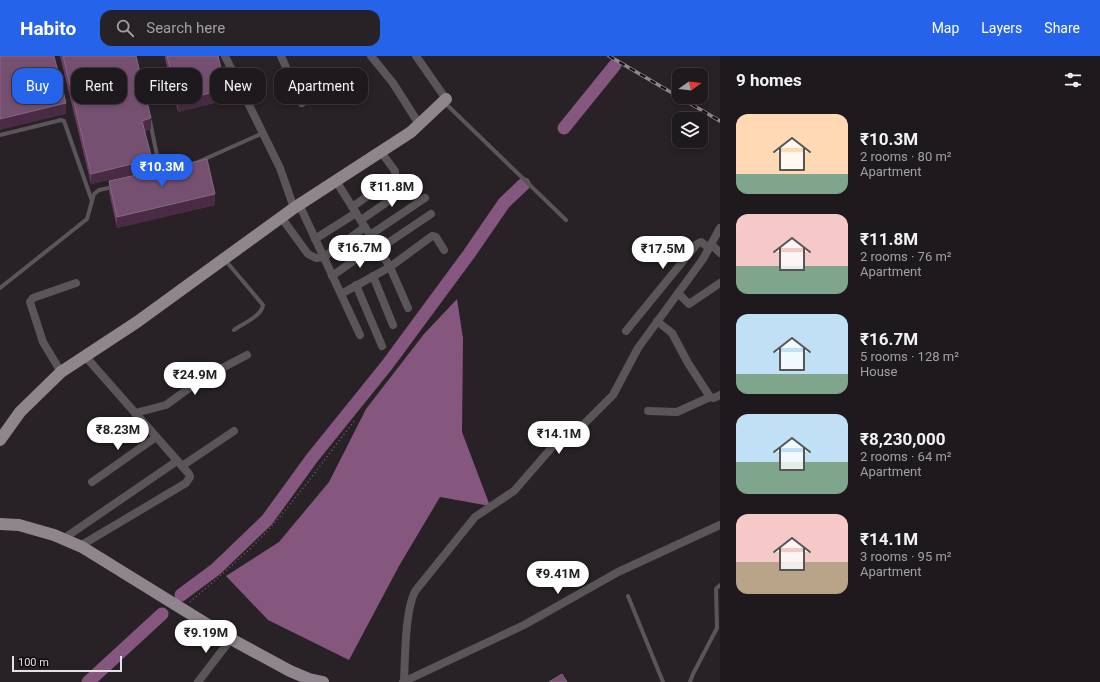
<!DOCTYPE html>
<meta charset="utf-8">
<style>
body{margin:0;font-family:Roboto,sans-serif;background:#262225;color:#f1f3f6;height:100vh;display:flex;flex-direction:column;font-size:15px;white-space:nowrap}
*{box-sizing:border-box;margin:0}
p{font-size:13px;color:#a1a0a3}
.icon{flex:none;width:22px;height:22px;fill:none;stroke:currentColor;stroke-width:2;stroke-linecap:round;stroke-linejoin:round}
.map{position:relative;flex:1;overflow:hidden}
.sheet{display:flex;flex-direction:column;background:#1e191c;width:380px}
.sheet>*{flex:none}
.top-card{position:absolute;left:12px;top:12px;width:380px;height:36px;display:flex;gap:8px}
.needle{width:26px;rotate:75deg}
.buttons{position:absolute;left:672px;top:12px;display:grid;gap:8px}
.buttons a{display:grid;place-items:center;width:36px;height:36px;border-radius:8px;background:#1e191c;box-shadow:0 2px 6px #0003,0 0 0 1px #3c383b;font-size:20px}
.scale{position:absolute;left:12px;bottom:10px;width:110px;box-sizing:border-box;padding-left:4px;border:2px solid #e5e0e4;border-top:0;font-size:11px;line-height:14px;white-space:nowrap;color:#e5e0e4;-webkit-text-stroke:3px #0e0b0e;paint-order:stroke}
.price{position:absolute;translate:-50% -34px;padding:0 9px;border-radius:14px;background:#fff;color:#222;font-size:13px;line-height:26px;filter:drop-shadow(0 1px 2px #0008)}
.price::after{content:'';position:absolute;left:50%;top:24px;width:12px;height:9px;margin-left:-6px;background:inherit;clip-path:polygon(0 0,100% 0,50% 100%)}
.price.active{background:#2563eb;color:#fff}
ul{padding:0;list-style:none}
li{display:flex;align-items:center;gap:12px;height:100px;padding:0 16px}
li span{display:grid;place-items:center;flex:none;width:112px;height:80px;border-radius:12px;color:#555}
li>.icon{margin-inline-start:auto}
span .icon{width:48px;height:48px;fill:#fffc;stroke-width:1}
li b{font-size:17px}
h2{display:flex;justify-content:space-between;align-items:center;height:48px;padding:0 16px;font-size:17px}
.pill{padding:0 14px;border-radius:12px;background:#1e191c;box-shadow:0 2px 6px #0003,0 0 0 1px #3c383b;font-size:14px;line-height:36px}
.pill.active{background:#2563eb;color:#fff}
header{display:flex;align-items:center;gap:24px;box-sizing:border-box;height:56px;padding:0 20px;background:#2563eb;color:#fff}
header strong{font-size:19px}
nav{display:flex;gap:22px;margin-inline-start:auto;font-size:14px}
.search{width:280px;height:36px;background:#262225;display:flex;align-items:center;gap:10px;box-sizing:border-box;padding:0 14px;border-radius:12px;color:#a1a0a3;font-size:15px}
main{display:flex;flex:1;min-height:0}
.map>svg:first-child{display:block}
.water{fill:#86577e}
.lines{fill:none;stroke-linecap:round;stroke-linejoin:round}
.river{stroke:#86577e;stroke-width:13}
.path{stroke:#6a6469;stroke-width:1.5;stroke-dasharray:1 3;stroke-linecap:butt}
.lane{stroke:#595558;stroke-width:4}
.street{stroke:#595558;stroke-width:8}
.primary{stroke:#8e868c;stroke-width:12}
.rail-casing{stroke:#8d878c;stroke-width:3.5}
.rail{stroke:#0e0b0e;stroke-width:2;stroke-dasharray:6;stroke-linecap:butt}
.wall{fill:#683f62}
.shaded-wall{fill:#492c44}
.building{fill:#765070;stroke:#876782}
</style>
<header>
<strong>Habito</strong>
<div class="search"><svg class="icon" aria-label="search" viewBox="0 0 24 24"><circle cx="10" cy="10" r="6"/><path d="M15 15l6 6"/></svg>Search here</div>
<nav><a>Map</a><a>Layers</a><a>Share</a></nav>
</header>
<main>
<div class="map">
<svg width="720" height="626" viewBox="0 0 720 626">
<rect width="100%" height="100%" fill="#282126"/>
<!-- water -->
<path class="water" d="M457 243 463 282 462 376 490 450 440 441 399 510 349 604 268 564 226 520 279 486 329 426 366 353 424 278Z"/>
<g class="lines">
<!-- river -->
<g class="river">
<path d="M564 72 615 9"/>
<path d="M181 539 216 513 267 464 312 402 387 309 469 198 504 147 524 128"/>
<path d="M88 626 162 558"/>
</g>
<!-- path -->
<path class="path" d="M190 546C217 522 247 498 270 472 301 437 327 400 355 364"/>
<!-- lane -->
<g class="lane">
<path d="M445 47 566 164"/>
<path d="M150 65 161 119"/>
<path d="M0 79 61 64 64 65 92 145"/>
<path d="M198 106 263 77"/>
<path d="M226 205 263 249C262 260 242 268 234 274"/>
<path d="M0 232 87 163 94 138 99 134 113 131"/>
<path d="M628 540 663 626"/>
<path d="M690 626 693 618 717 572 716 533 720 529"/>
</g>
<!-- street -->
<g class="street">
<path d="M225 0 280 112 294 152"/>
<path d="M281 0 302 47"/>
<path d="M371 0 393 27 419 68"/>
<path d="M416 0 446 43"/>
<path d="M336 125 390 211 408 252"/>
<path d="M299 148 360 279"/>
<path d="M352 151 395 121V115L381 96"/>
<path d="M281 161 308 198 316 202 324 201 365 171"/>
<path d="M361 164 413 128"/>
<path d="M370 179 425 142"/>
<path d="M315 183 356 157"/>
<path d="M711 188 720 197"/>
<path d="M379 193 431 158"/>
<path d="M332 220 376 189"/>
<path d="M373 220 393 269"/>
<path d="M356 229 382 290"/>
<path d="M678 237 689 248 720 227"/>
<path d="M341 238 390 211 432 180 436 181 444 194"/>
<path d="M657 265 672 277 688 307 710 341 714 342 720 339"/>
<path d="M626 275 697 188 701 186 709 192"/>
<path d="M61 316 43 286 30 246 33 242 76 227"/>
<path d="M648 355 677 356 710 341"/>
<path d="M135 357 166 349 203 322 247 299"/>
<path d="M182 410 234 375"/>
<path d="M92 426 156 381"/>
<path d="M63 483 177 405"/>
<path d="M80 490 186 427 190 421 189 418 85 300"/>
<path d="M404 625C405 604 405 551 416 534L475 461 514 435 554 389 584 368 613 339 638 292 703 203 720 172"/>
<path d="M198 626 231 583"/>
<path d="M403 626 524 569 618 516 720 469"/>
</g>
<!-- primary -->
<g class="primary">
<path d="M0 384 20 356 61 316 137 266 294 152 411 76 446 43"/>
<path d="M0 468 19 469 54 479 82 491 231 583 290 615 309 623 323 626"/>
</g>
<defs>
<path id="rail" d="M609 0 720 65"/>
</defs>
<!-- rail casing -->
<use href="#rail" class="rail-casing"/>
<!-- rail -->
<use href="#rail" class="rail"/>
</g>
<!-- wall -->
<g class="wall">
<path d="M60 0H136L151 73 145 75 152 114 91 128Z"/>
<path d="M165 0H218L226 44 178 56 165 3Z"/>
<path d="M109 125 215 149 117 172 109 136Z"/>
</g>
<!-- shaded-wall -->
<g class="shaded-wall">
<path d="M226 33V44L178 56V45Z"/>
<path d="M66 47V58L0 74V63Z"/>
<path d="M151 62V73L142 75V65Z"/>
<path d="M152 103V114L91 128V118Z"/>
<path d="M215 138V149L117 172V161Z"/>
</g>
<!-- building -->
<g class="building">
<path d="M0 0H54L66 47 0 63Z"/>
<path d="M63 0H136L151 62 142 65 152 103 91 118Z"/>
<path d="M167 0H218L226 33 178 45Z"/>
<path d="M207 103 215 138 117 161 109 125Z"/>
<path d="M562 618 567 626H549Z"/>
</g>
</svg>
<div class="buttons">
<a><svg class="needle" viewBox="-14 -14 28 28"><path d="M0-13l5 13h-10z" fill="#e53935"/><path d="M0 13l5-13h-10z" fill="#a1a0a3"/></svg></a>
<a><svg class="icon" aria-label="layers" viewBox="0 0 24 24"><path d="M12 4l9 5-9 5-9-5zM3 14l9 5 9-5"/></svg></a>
</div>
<div class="scale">100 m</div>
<b class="price active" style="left:162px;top:132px">₹10.3M</b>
<b class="price" style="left:392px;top:152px">₹11.8M</b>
<b class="price" style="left:360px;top:213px">₹16.7M</b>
<b class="price" style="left:663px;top:214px">₹17.5M</b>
<b class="price" style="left:195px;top:340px">₹24.9M</b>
<b class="price" style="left:118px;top:395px">₹8.23M</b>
<b class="price" style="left:559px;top:399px">₹14.1M</b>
<b class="price" style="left:558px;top:539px">₹9.41M</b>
<b class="price" style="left:206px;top:598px">₹9.19M</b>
<div class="top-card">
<a class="pill active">Buy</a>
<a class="pill">Rent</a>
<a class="pill">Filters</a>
<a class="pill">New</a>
<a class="pill">Apartment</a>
</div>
</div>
<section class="sheet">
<h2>9 homes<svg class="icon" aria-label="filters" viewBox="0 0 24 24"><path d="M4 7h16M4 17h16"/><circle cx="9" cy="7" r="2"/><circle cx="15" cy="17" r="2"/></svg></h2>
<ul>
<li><span style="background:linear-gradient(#ffd9b3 75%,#7fa58c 0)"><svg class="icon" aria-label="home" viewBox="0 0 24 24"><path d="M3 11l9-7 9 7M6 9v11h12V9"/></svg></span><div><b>₹10.3M</b><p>2 rooms · 80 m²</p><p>Apartment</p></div></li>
<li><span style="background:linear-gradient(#f6c9c9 65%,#7fa58c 0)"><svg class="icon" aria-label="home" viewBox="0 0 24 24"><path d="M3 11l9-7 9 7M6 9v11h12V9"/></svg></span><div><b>₹11.8M</b><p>2 rooms · 76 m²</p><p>Apartment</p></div></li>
<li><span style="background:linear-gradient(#bfe0f5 75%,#7fa58c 0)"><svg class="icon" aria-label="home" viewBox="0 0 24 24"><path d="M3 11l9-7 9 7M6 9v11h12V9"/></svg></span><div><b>₹16.7M</b><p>5 rooms · 128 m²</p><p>House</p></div></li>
<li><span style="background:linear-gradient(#bfe0f5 60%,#7fa58c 0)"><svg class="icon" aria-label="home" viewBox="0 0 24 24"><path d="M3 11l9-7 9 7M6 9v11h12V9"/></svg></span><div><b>₹8,230,000</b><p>2 rooms · 64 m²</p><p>Apartment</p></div></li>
<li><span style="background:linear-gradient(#f6c9c9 60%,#b9a48a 0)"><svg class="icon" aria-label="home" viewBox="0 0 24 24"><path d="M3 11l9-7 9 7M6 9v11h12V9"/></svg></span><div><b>₹14.1M</b><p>3 rooms · 95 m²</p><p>Apartment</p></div></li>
</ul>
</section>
</main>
